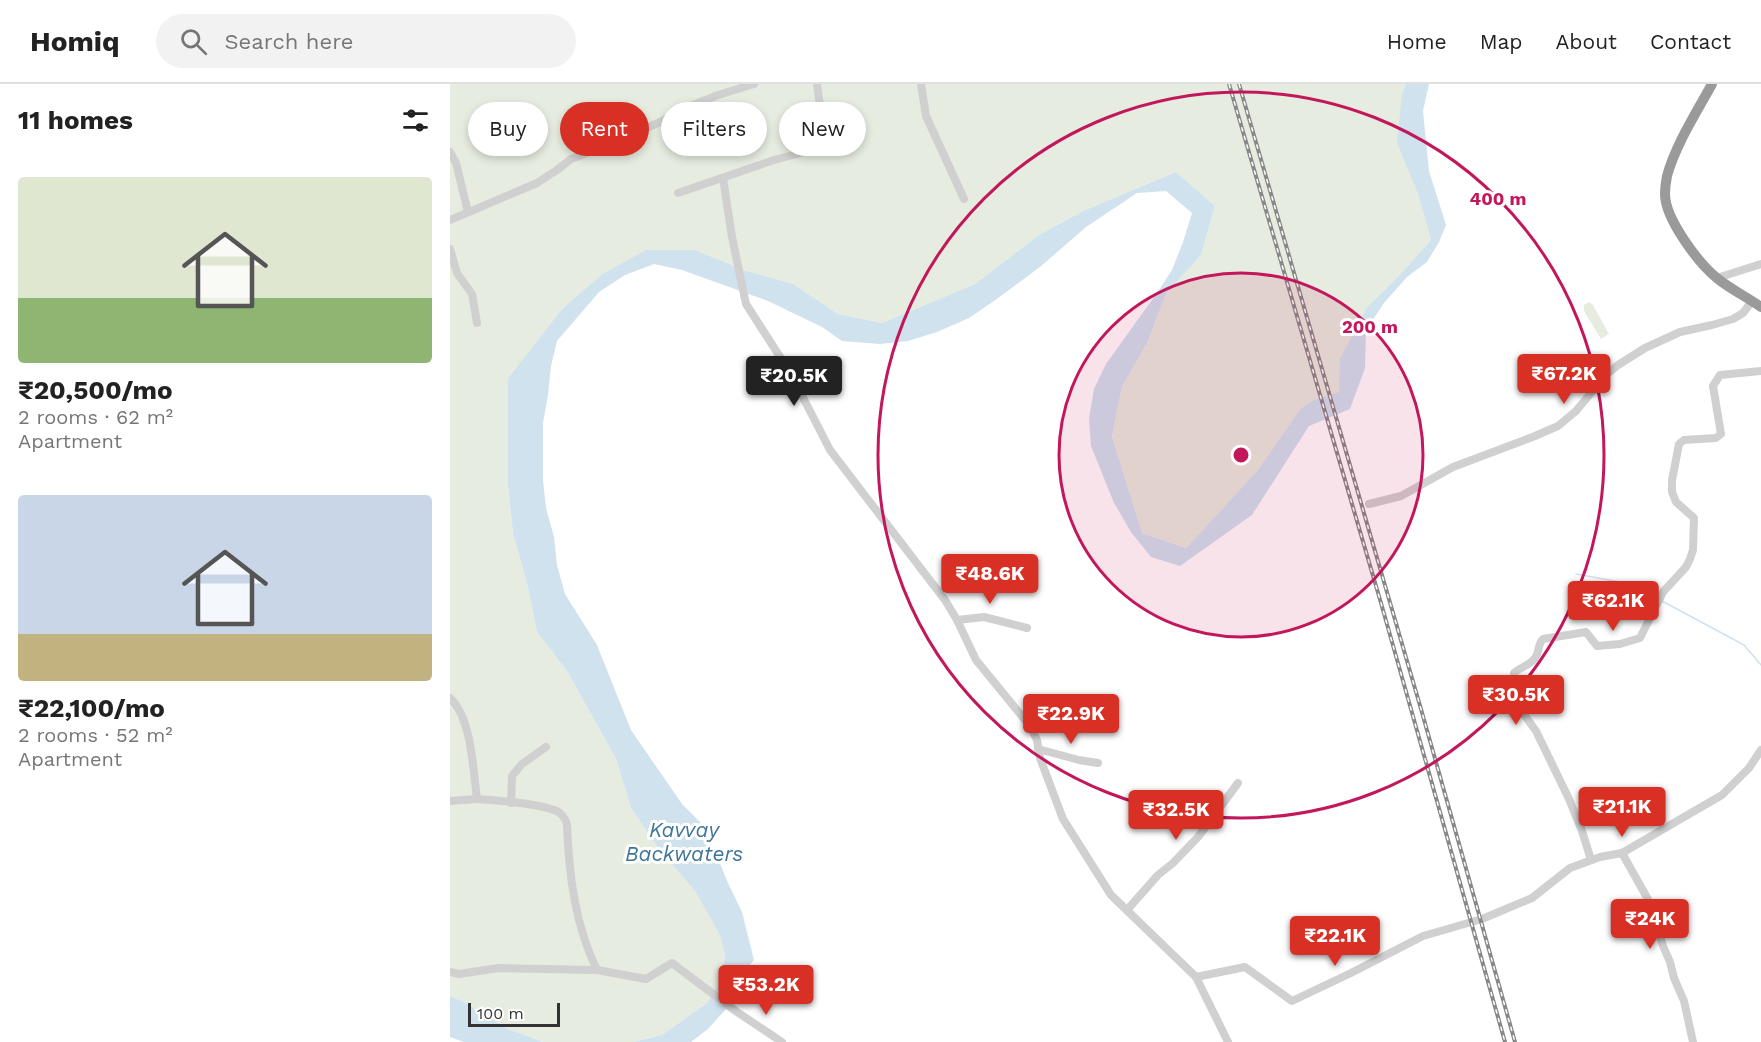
<!DOCTYPE html>
<meta charset="utf-8">
<style>
body{margin:0;font-family:"Work Sans",sans-serif;background:#f2f2f2;color:#222;height:100vh;display:flex;flex-direction:column;font-size:22px;white-space:nowrap}
*{box-sizing:border-box;margin:0}
p{font-size:20px;color:#767676}
.icon{flex:none;width:33px;height:33px;fill:none;stroke:currentColor;stroke-width:2;stroke-linecap:round;stroke-linejoin:round}
.map{position:relative;flex:1;overflow:hidden}
.details{display:flex;flex-direction:column;background:#fff;width:450px}
.details>*{flex:none}
.hud{position:absolute;left:18px;top:18px;width:570px;height:54px;display:flex;gap:12px}
.scale{position:absolute;left:18px;bottom:15px;width:92px;box-sizing:border-box;padding-left:6px;border:3px solid #333;border-top:0;font-size:16px;line-height:21px;white-space:nowrap;color:#333;-webkit-text-stroke:4px #fff;paint-order:stroke}
.price{position:absolute;translate:-50% -51px;padding:0 14px;border-radius:6px;background:#d93025;color:#fff;font-size:20px;line-height:39px;filter:drop-shadow(0 2px 3px #0008)}
.price::after{content:'';position:absolute;left:50%;top:36px;width:18px;height:14px;margin-left:-9px;background:inherit;clip-path:polygon(0 0,100% 0,50% 100%)}
.price.selected{background:#222;color:#fff}
ul{padding:0;list-style:none}
li{display:grid;align-content:center;gap:12px;height:318px;padding:0 18px}
li span{display:grid;place-items:center;height:186px;border-radius:6px;color:#555}
li>.icon{margin-inline-start:auto}
span .icon{width:108px;height:108px;fill:#fffc;stroke-width:1}
li b{font-size:26px}
h2{display:flex;justify-content:space-between;align-items:center;height:72px;padding:0 18px;font-size:26px}
.pill{padding:0 21px;border-radius:27px;background:#fff;box-shadow:0 3px 9px #0003;font-size:21px;line-height:54px}
.pill.selected{background:#d93025;color:#fff}
header{display:flex;align-items:center;gap:36px;box-sizing:border-box;height:84px;padding:0 30px;background:#fff;border-bottom:2px solid #e0e0e0}
header strong{font-size:28px}
nav{display:flex;gap:33px;margin-inline-start:auto;font-size:21px}
.search{width:420px;height:54px;background:#f2f2f2;display:flex;align-items:center;gap:15px;box-sizing:border-box;padding:0 21px;border-radius:33px;color:#767676;font-size:22px}
main{display:flex;flex:1;min-height:0}
.map>svg:first-child{display:block}
.green{fill:#e6ecdf}
.water{fill:#cfe2ee}
.lines{fill:none;stroke-linecap:round;stroke-linejoin:round}
.stream{stroke:#cfe2ee;stroke-width:1.5}
.minor{stroke:#d0d0d0;stroke-width:8}
.highway{stroke:#9a9a9a;stroke-width:10}
.rail-casing{stroke:#888;stroke-width:4}
.rail{stroke:#fff;stroke-width:1.5;stroke-dasharray:4.5;stroke-linecap:butt}
.ring{fill:none;stroke:#c2185b;stroke-width:3}
.labels{text-anchor:middle;dominant-baseline:central;stroke-width:6;stroke-linejoin:round;paint-order:stroke}
.water-label{font-size:21px;font-style:italic;fill:#3f7597;stroke:#fff}
.centre{fill:#c2185b;stroke:#fff;stroke-width:3}
.ring-label{font-size:18px;text-anchor:middle;font-weight:bold;fill:#c2185b;stroke:#fff;stroke-width:6;stroke-linejoin:round;paint-order:stroke}
</style>
<header>
<strong>Homiq</strong>
<div class="search"><svg class="icon" aria-label="search" viewBox="0 0 24 24"><circle cx="10" cy="10" r="6"/><path d="M15 15l6 6"/></svg>Search here</div>
<nav><a>Home</a><a>Map</a><a>About</a><a>Contact</a></nav>
</header>
<main>
<section class="details">
<h2>11 homes<svg class="icon" aria-label="filters" viewBox="0 0 24 24"><path d="M4 7h16M4 17h16"/><circle cx="9" cy="7" r="2"/><circle cx="15" cy="17" r="2"/></svg></h2>
<ul>
<li><span style="background:linear-gradient(#dfe7d0 65%,#8fb573 0)"><svg class="icon" aria-label="home" viewBox="0 0 24 24"><path d="M3 11l9-7 9 7M6 9v11h12V9"/></svg></span><div><b>₹20,500/mo</b><p>2 rooms · 62 m²</p><p>Apartment</p></div></li>
<li><span style="background:linear-gradient(#c9d6e8 75%,#c2b280 0)"><svg class="icon" aria-label="home" viewBox="0 0 24 24"><path d="M3 11l9-7 9 7M6 9v11h12V9"/></svg></span><div><b>₹22,100/mo</b><p>2 rooms · 52 m²</p><p>Apartment</p></div></li>
</ul>
</section>
<div class="map">
<svg width="1311" height="958" viewBox="0 0 1311 958">
<rect width="100%" height="100%" fill="#fff"/>
<!-- green -->
<g class="green">
<path d="M0 0H956L952 10 967 107 981 156 945 196 917 223 891 275 890 308 865 316 851 324 807 387 736 464 692 449 662 352 672 303 697 259 716 210 751 171 765 122 726 88 633 127 589 151 525 200 432 239 388 230 343 200 294 186 245 166 151 191 112 225 58 294V401L63 450 77 499 87 548 117 587 166 675 181 724 211 768 245 807 270 850 275 872 272 895 257 919 212 951 183 958H93L58 945 12 917 0 912Z"/>
<path d="M1139 218 1143 221 1159 250 1151 255 1134 227V221Z"/>
</g>
<!-- water -->
<g class="water">
<path d="M956 0H979L973 27 979 87 996 141 989 158 977 178 957 193 934 219 916 246 915 284 900 325 859 342 802 431 730 482 701 473 681 448 664 419 641 362 639 334 644 305 656 280 707 209 722 186 733 158 742 129 716 107 687 109 636 143 590 183 544 217 519 234 487 248 458 257 430 260 392 257 372 243 318 217 232 186 204 180 175 191 149 208 107 257 101 282 98 311 93 339V396L96 424 104 453 107 481 115 510 147 561 181 646 232 720 255 743 278 799 292 828 304 876 290 893 285 915 258 945 241 958H183L212 951 257 919 272 895 275 872 270 851 245 807 211 768 181 724 166 675 117 587 87 548 77 499 63 450 58 401V294L112 225 151 191 196 166H245L294 186 343 200 388 230 432 239 525 200 589 151 633 127 726 88 765 122 751 171 716 210 697 259 672 303 662 352 692 449 736 464 807 387 851 324 864 316 889 308 890 275 917 223 945 196 981 156 967 107 947 59 952 10Z"/>
<path d="M0 912 12 917 58 945 93 958H14L0 953Z"/>
</g>
<g class="lines">
<!-- stream -->
<g class="stream">
<path d="M1126 490 1181 500 1206 513"/>
<path d="M1212 517 1294 561 1311 581"/>
</g>
<!-- minor -->
<g class="minor">
<path d="M471 0 476 32 514 115"/>
<path d="M0 68 6 79 18 128"/>
<path d="M273 94 282 153 296 220 341 290 380 366 495 516 507 536 534 533 577 544"/>
<path d="M228 109 324 76 362 66 371 57V30L367 0"/>
<path d="M0 136 87 99 107 86 121 75 166 58 210 38 238 23 268 11 304 0"/>
<path d="M0 165 7 189 22 210 27 239"/>
<path d="M1267 194 1311 180"/>
<path d="M919 420 951 412 1003 383 1085 352 1108 342 1126 327 1156 291 1168 281 1195 264 1230 248 1262 241 1283 235 1293 229 1302 217"/>
<path d="M507 536 526 576 580 642 587 656 590 674 613 735 661 811 746 893 778 958"/>
<path d="M0 614C22 634 23 687 27 715 44 716 97 720 110 729 114 733 116 736 117 741 119 791 125 841 147 886"/>
<path d="M588 665 629 676 648 679"/>
<path d="M0 717 27 715"/>
<path d="M61 719 62 692 72 680 96 663"/>
<path d="M1172 769 1200 819 1213 862 1220 878 1224 894 1234 917 1243 958"/>
<path d="M1141 776 1132 747 1119 715 1086 647 1073 629 1064 603V589C1070 583 1081 581 1085 574 1090 568 1087 561 1093 555L1136 548 1147 562 1170 560 1190 554 1213 508 1236 483 1240 475 1243 466 1244 434 1226 418 1222 408V396L1229 360 1234 356 1266 354 1271 350 1263 302 1270 291 1311 287"/>
<path d="M677 826 708 791 723 779 748 753 788 699"/>
<path d="M0 888 9 890 48 884 147 886 196 895 222 879 287 928 332 958"/>
<path d="M746 893 795 883 842 917 901 889 973 852 1032 835 1082 814 1120 784 1150 773 1172 769 1272 711 1299 684 1311 666"/>
</g>
<!-- highway -->
<path class="highway" d="M1262 0C1246 29 1226 60 1217 92 1216 97 1215 105 1215 110 1215 135 1249 180 1268 195 1282 206 1297 213 1311 223"/>
<defs>
<g id="rail">
<path d="M779 0 931 519 1055 958"/>
<path d="M789 0 971 625 1065 958"/>
</g>
</defs>
<!-- rail casing -->
<use href="#rail" class="rail-casing"/>
<!-- rail -->
<use href="#rail" class="rail"/>
</g>
<!-- distance rings -->
<circle cx="791" cy="371" r="182" fill="#c2185b" fill-opacity=".12"/>
<g class="ring">
<circle cx="791" cy="371" r="182"/>
<circle cx="791" cy="371" r="363"/>
</g>
<g class="labels">
<!-- water labels -->
<g class="water-label">
<text x="234" y="745">Kavvay<tspan x="234" dy="24">Backwaters</tspan></text>
</g>
</g>
<circle cx="791" cy="371" r="9" class="centre"/>
<g class="ring-label">
<text x="1048" y="121">400 m</text>
<text x="920" y="249">200 m</text>
</g>
</svg>
<div class="scale">100 m</div>
<b class="price" style="left:1114px;top:321px">₹67.2K</b>
<b class="price selected" style="left:344px;top:323px">₹20.5K</b>
<b class="price" style="left:540px;top:521px">₹48.6K</b>
<b class="price" style="left:1163px;top:548px">₹62.1K</b>
<b class="price" style="left:1066px;top:642px">₹30.5K</b>
<b class="price" style="left:621px;top:661px">₹22.9K</b>
<b class="price" style="left:1172px;top:754px">₹21.1K</b>
<b class="price" style="left:726px;top:757px">₹32.5K</b>
<b class="price" style="left:1200px;top:866px">₹24K</b>
<b class="price" style="left:885px;top:883px">₹22.1K</b>
<b class="price" style="left:316px;top:932px">₹53.2K</b>
<div class="hud">
<a class="pill">Buy</a>
<a class="pill selected">Rent</a>
<a class="pill">Filters</a>
<a class="pill">New</a>
</div>
</div>
</main>
